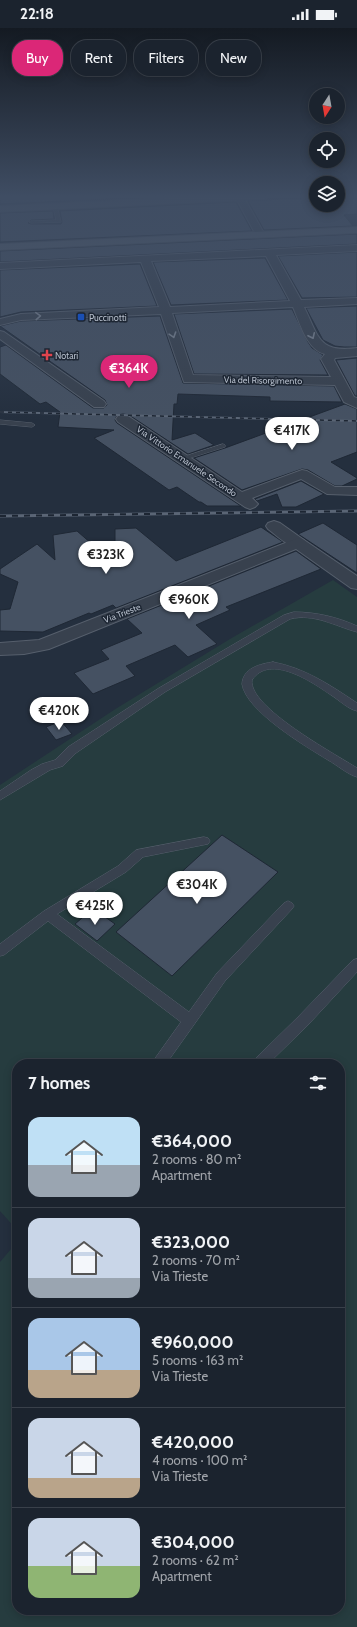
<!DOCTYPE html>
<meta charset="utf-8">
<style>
body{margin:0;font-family:Cabin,sans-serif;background:#242b36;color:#f1f3f6;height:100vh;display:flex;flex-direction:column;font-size:15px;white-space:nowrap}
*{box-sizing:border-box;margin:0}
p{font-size:13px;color:#a0a4aa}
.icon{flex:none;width:22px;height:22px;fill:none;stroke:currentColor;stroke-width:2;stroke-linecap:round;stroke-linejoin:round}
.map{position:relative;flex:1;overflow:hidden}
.side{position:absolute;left:12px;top:1031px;width:333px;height:556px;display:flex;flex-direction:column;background:#1b232e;border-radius:16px;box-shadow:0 2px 10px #0003,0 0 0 1px #39404a}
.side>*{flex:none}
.top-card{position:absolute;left:12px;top:12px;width:333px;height:36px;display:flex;gap:8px}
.needle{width:26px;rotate:191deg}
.tools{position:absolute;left:309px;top:60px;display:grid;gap:8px}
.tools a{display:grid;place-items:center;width:36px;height:36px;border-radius:50%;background:#1b232e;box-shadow:0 2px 10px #0003,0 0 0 1px #39404a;font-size:20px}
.price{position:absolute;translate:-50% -34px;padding:0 9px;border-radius:14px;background:#fff;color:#222;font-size:13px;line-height:26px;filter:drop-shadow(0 1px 2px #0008)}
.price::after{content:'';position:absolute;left:50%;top:24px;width:12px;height:9px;margin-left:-6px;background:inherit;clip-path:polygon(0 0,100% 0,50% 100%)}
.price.selected{background:#db2777;color:#fff}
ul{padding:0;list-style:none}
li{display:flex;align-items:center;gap:12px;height:100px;padding:0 16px}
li+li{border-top:1px solid #39404a}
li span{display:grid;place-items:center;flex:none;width:112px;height:80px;border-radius:12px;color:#555}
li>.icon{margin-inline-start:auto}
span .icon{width:48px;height:48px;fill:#fffc;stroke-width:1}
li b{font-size:17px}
h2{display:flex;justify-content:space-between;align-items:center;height:48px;padding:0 16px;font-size:17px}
.chip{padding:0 14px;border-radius:16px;background:#1b232e;box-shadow:0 2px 10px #0003,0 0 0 1px #39404a;font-size:14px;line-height:36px}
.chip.selected{background:#db2777;color:#fff}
.status{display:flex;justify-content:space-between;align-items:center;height:28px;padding:0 20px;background:#1b232e;direction:ltr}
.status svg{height:11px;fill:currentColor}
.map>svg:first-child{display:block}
.green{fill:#263c3f}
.building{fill:#455162;stroke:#1f2835}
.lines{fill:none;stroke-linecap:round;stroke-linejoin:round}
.service-casing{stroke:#565f6c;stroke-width:1}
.minor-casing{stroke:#565f6c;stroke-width:2}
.tertiary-casing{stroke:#565f6c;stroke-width:2}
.primary-casing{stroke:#414a57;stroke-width:2}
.service{fill:#38414e;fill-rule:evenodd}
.minor{fill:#38414e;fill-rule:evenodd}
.tertiary{fill:#38414e;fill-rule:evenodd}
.primary{fill:#56606e;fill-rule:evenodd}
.rail-far1-casing{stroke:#5a6575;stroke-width:2}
.rail-casing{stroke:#5a6575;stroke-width:3}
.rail-far1{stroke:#1d2633;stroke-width:1.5;stroke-dasharray:4;stroke-linecap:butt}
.rail{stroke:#1d2633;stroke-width:2;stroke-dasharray:6;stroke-linecap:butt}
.oneway{stroke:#7c8592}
.transit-dot{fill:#1a4fb4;stroke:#1d2633;stroke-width:1.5}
.health-dot{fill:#e0444e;stroke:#1d2633;stroke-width:1.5}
.labels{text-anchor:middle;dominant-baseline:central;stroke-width:3;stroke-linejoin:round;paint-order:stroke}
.far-poi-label{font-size:9px;fill:#b4bcc9;stroke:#1d2633;text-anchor:start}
.far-street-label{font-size:9px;fill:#b4bcc9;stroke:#1d2633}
</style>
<div class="status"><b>22:18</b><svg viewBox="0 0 49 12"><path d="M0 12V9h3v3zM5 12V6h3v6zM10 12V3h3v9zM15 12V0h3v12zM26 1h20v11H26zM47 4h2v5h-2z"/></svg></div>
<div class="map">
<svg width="357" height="1599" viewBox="0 0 357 1599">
<rect width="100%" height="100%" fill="#242f3e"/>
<!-- green -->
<path class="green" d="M333 552 357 569V1599H0V1234L17 1214V1582H340V1036H17V1202L0 1183V757L117 680 230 611Z"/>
<!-- building -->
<g class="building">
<path d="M0 168H172L0 176Z"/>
<path d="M338 168H357V186L344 187 353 198 264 202 248 173 316 169V177H338Z"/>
<path d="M236 174 252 203 0 214V185L53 183 54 191 31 192 28 195 31 196H61L62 194 60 183Z"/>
<path d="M357 206V216L0 234V223Z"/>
<path d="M357 224V269L302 270 278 228Z"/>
<path d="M265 230 288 272 171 277 153 234Z"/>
<path d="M140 236 157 278 21 284 0 289V242Z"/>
<path d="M357 278V319H344L335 318 323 312 306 280Z"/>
<path d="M292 281 308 314 312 320 323 327 320 332 328 347 194 346 174 286Z"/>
<path d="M160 288 183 355 334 358 342 374 270 373V369L178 366 177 376H174L172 412 195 405 214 417 188 426 129 387 123 386 117 387 115 392 117 395 241 478H207L201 474H199L177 459 169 462 94 410 114 402 58 399 60 384 46 374 40 376 0 346V319L6 317 93 380H104L107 377 105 372 0 298 21 293Z"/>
<path d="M357 330V368H355L336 332Z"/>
<path d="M345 376 357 381V424L331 434 357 450V451L342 458H335L308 442 302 441 242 462 194 430 225 420Z"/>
<path d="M301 453 324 466 296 479H282L277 466 257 473 255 471Z"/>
<path d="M323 495 357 517V545L298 506Z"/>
<path d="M261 499 283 514 116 580 113 577 91 586 89 585 43 604 0 603V582L10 581 18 554 0 546V541L37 516 55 532 53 507 77 503 115 536V501L136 500 176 533Z"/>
<path d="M296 523 321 541 226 579 230 582 196 597 217 616 188 629 175 617 126 638 135 648 93 666 74 645 109 631 101 622 142 605 127 591Z"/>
<path d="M61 693 72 706 56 712 46 699Z"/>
<path d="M222 807 278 844 172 948 116 904Z"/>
<path d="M89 884 96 890 101 886 115 896 97 913 75 896Z"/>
</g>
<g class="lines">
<defs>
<g id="service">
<path d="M55 177 57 178 61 194 31 195 29 194 31 193 56 192 53 178Z"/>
<path d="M0 392 32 395 35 397 32 399 0 396Z"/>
<path d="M223 416 225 417V419L184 432 180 430Z"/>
<path d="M294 584C316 584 337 589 357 598V604C335 598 314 585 290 591L165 664 76 725 63 738 50 742 0 772V763L31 742 42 736 55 732 68 719 159 660 284 587Z"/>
<path d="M273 634C305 640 330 657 357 675V683C348 681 339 672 331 667 312 654 270 625 252 652 248 679 335 726 357 740V749C347 746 337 737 328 732 305 718 246 683 242 656 243 640 260 636 273 634Z"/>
<path d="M204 809 208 810 210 813 208 816 143 829 126 844 57 886 189 984 217 945 284 875 288 873 292 875 294 878 292 881 225 953 166 1036H151L181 994 48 893 4 927 0 928V916L44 883 118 838 136 822Z"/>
<path d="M357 931V944L308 997 268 1036H252L254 1032 298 989 353 932Z"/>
</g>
<g id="minor">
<path d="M235 168H243L265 207 263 209H257Z"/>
<path d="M357 217V223L276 227 301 272 357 270V276L304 279C319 309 318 325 357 320V328L335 330 334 332 354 369 357 370V380L344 374 335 357 184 354 161 286 21 292 0 297V291L21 286 159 279 141 234 0 241V235ZM266 228 290 273 170 279 151 233ZM293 279C300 295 307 322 325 326L321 331 331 349 193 347 172 285Z"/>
<path d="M0 303 4 304 104 373 106 376 104 379H94L0 311Z"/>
<path d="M123 387 128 388 242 464 302 442 307 443 335 459H357V467L327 466 301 451 252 470 258 476 255 479 250 481 245 479 118 394 116 391 118 388Z"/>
<path d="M274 493 280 495 304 512 306 515 304 518C290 522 279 509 268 501L266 498 268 495Z"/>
</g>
<path id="tertiary" d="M298 510 304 512 357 548V561L351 560 296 521 49 621 24 626 0 627V615L39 612Z"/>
<g id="primary">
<path d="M213 168H269L265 171 0 184V178Z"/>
<path d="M357 199V205L0 222V216Z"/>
</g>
</defs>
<!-- service casing -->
<use href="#service" class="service-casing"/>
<!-- minor casing -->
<use href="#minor" class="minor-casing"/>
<!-- tertiary casing -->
<use href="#tertiary" class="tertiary-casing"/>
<!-- primary casing -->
<use href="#primary" class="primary-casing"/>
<!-- service -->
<use href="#service" class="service"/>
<!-- minor -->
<use href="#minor" class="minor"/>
<!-- tertiary -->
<use href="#tertiary" class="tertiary"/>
<!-- primary -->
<use href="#primary" class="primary"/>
<defs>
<path id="rail-far1" d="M0 384 357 393"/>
<path id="rail" d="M0 488 357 483"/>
</defs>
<!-- rail-far1 casing -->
<use href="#rail-far1" class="rail-far1-casing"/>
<!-- rail casing -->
<use href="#rail" class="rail-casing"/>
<!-- rail-far1 -->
<use href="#rail-far1" class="rail-far1"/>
<!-- rail -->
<use href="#rail" class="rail"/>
</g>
<!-- one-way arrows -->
<defs><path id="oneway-chevron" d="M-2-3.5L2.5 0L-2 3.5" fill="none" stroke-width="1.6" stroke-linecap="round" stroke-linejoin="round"/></defs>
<g class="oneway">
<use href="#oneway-chevron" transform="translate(38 288) rotate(-3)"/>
<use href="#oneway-chevron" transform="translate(173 307) rotate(72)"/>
<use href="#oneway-chevron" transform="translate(312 308) rotate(65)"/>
</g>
<!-- sky -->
<linearGradient id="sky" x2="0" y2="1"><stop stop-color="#141a22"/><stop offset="0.43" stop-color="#3f4d63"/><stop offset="1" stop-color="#3f4d63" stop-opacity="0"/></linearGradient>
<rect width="357" height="392" fill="url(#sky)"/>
<!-- markers -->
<rect class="transit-dot" x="77" y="285" width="8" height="8" rx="2"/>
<path class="health-dot" d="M45 321h4v4h4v4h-4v4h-4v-4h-4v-4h4z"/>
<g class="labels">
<!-- far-poi labels -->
<g class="far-poi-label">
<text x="89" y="289">Puccinotti</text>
<text x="55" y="327">Notari</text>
</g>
<!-- far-street labels -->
<g class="far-street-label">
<text transform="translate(263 352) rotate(1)">Via del Risorgimento</text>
<text transform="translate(187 433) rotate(34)">Via Vittorio Emanuele Secondo</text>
<text transform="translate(122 585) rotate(-21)">Via Trieste</text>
</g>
</g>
</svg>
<div class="tools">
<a><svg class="needle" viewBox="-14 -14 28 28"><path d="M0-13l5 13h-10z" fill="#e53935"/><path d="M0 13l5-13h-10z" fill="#a0a4aa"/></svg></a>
<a><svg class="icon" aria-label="locate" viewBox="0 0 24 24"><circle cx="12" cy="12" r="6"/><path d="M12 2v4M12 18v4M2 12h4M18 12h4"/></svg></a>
<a><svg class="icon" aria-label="layers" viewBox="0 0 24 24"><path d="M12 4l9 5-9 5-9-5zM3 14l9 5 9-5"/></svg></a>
</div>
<b class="price selected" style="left:129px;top:361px">€364K</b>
<b class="price" style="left:292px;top:423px">€417K</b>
<b class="price" style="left:106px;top:547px">€323K</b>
<b class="price" style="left:189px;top:592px">€960K</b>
<b class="price" style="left:59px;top:703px">€420K</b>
<b class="price" style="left:197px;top:877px">€304K</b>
<b class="price" style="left:95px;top:898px">€425K</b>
<div class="top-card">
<a class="chip selected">Buy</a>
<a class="chip">Rent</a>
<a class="chip">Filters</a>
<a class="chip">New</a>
</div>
<section class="side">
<h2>7 homes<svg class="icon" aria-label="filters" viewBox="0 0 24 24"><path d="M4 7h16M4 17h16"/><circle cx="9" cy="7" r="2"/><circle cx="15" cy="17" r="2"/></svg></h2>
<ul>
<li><span style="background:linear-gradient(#bfe0f5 60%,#9aa5b1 0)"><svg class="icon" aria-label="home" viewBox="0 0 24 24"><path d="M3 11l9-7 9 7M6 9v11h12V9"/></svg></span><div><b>€364,000</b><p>2 rooms · 80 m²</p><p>Apartment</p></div></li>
<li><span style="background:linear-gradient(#c9d6e8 75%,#9aa5b1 0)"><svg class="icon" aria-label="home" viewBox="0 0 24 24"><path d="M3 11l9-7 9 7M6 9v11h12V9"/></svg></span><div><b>€323,000</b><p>2 rooms · 70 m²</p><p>Via Trieste</p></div></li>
<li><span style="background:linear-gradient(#a9c7e8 65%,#b9a48a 0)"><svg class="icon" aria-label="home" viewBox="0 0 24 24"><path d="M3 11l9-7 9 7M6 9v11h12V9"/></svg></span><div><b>€960,000</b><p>5 rooms · 163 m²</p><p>Via Trieste</p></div></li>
<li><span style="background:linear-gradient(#c9d6e8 75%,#b9a48a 0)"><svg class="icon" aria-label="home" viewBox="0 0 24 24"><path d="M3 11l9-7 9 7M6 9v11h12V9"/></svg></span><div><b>€420,000</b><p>4 rooms · 100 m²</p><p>Via Trieste</p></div></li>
<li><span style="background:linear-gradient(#c9d6e8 60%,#8fb573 0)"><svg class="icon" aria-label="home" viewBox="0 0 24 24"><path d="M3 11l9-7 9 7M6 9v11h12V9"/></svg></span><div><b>€304,000</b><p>2 rooms · 62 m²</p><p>Apartment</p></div></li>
</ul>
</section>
</div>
